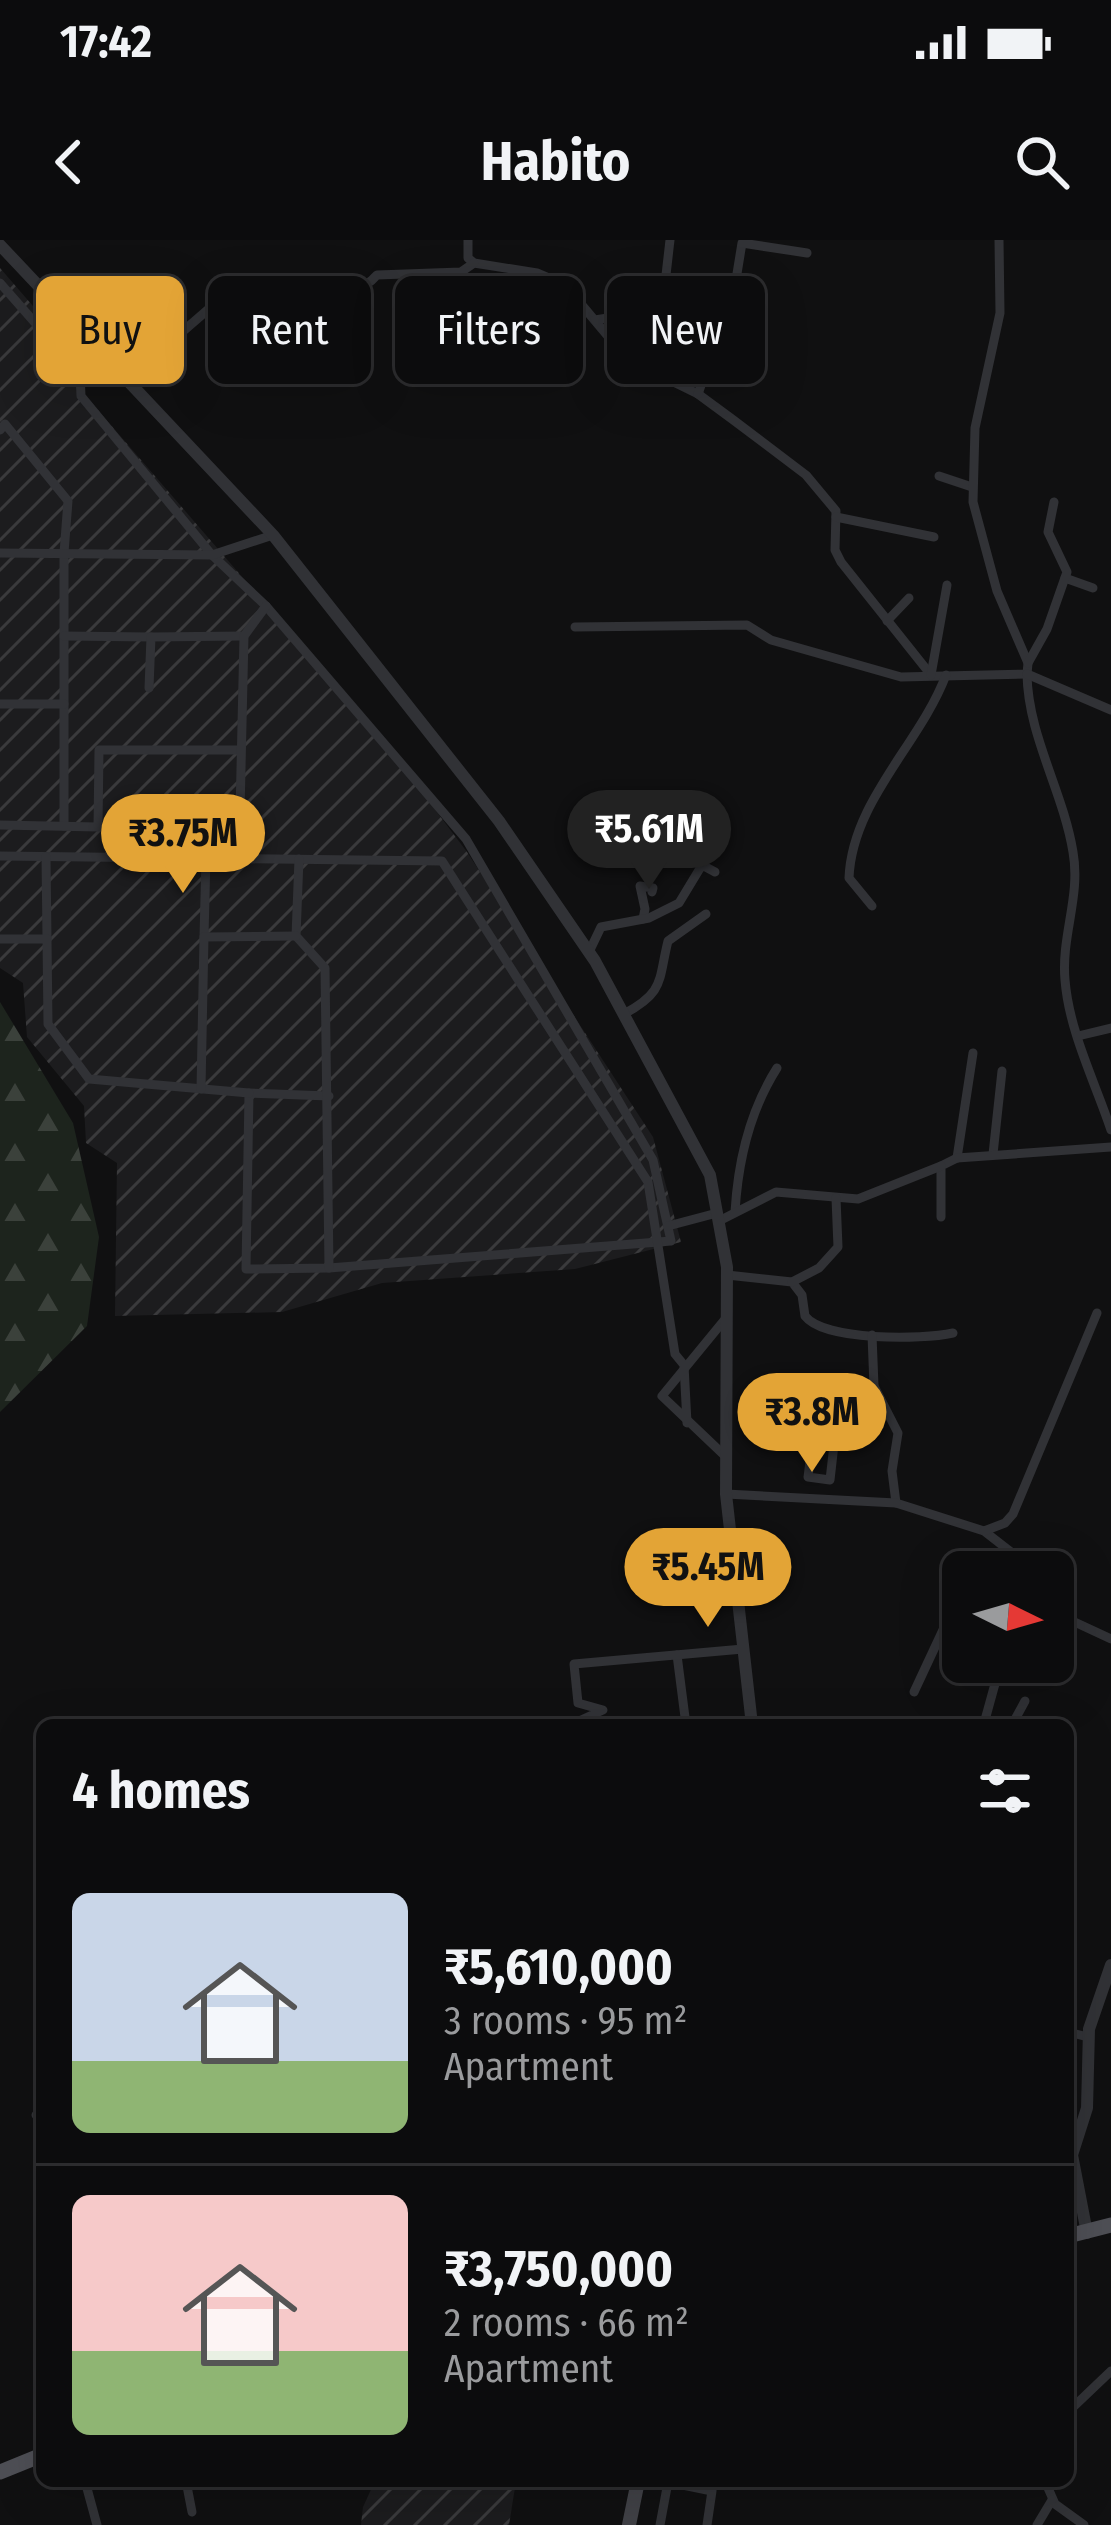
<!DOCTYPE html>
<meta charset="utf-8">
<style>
body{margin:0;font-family:"Fira Sans Condensed",sans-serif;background:#151516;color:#f1f3f6;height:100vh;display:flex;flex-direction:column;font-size:45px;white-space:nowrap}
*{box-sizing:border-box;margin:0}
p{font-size:39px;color:#9a9b9d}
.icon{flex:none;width:66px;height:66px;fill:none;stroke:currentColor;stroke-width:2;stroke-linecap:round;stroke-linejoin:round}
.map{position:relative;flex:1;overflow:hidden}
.drawer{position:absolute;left:36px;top:1479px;width:1038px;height:768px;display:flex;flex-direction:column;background:#0c0c0d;border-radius:18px;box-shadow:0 12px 48px #0002,0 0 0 3px #2c2c2e}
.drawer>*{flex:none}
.guide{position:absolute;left:36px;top:36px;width:1041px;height:108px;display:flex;gap:24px}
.needle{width:78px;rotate:95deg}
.buttons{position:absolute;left:942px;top:1311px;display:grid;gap:24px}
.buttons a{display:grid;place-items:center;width:132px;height:132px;border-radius:18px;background:#0c0c0d;box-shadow:0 12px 48px #0002,0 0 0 3px #2c2c2e;font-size:60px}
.price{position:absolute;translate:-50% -102px;padding:0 27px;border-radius:42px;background:#e3a436;color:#111;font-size:39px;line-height:78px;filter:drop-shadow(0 3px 6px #0008)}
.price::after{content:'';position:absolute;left:50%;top:72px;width:36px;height:27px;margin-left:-18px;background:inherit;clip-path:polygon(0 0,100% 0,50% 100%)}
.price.selected{background:#222;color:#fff}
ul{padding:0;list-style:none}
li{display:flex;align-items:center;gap:36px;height:300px;padding:0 36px}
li+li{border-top:3px solid #2c2c2e}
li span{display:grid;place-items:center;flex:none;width:336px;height:240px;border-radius:18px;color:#555}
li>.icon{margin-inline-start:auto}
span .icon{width:144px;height:144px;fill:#fffc;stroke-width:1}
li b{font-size:51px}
h2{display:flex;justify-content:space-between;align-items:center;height:144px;padding:0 36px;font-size:51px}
.pill{padding:0 42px;border-radius:18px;background:#0c0c0d;box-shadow:0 12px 48px #0002,0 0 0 3px #2c2c2e;font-size:42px;line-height:108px}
.pill.selected{background:#e3a436;color:#111}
.status{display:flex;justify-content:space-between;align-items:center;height:84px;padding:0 60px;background:#0c0c0d;direction:ltr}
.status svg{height:33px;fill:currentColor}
header{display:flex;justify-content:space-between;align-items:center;height:156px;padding:0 36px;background:#0c0c0d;font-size:54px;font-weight:700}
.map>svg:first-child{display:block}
.industrial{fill:url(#industrial-furrows)}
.forest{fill:url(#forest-firs)}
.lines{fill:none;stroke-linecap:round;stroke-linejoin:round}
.minor{stroke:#313236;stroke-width:9}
.tertiary{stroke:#313236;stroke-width:12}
.secondary{stroke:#404146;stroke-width:14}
.primary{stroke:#4e4f55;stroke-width:15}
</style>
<div class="status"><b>17:42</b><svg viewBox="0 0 49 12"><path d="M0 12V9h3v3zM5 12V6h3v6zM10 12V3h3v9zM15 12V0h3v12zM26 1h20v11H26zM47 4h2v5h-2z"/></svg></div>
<header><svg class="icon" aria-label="back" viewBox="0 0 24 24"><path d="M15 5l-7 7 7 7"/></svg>Habito<svg class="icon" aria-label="search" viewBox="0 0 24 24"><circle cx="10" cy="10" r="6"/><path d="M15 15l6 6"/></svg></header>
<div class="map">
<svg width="1111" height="2285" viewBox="0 0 1111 2285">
<defs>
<pattern id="industrial-furrows" width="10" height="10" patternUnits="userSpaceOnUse" patternTransform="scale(3)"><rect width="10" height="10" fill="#1c1c1e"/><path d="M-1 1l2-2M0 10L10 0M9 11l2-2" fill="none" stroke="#3a3a3c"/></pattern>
<pattern id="forest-firs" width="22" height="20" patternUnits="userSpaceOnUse" patternTransform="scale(3)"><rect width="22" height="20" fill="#1d241d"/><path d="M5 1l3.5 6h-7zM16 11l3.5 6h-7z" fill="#3b413b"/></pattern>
</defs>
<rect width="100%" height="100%" fill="#101011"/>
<!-- industrial -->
<g class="industrial">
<path d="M0 28 84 125V154L378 494 467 612 653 897 681 1002 575 1029 382 1043 282 1072 115 1076 117 923 86 903 84 866 27 797 23 743 0 728Z"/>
<path d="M375 2241H516L509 2285H361L363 2267Z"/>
</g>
<!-- forest -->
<path class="forest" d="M0 762 73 883 99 997 87 1086 0 1172Z"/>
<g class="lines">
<!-- minor -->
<g class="minor">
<path d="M468 0V18L474 23 537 33 565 45 607 95 643 127 698 154 732 179 806 235 836 271 835 310 841 322 931 435"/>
<path d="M0 43 80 134 81 156 212 315 266 366 466 599 653 920 671 1001 329 1028 246 1029 249 853 329 856"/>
<path d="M266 65C300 43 349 68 377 35L461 32 474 23"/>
<path d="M595 80 646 72 666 35 670 0"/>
<path d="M128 139 234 47C258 65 274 64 292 91"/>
<path d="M698 154 734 52 742 3 807 13"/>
<path d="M0 190 5 184 68 261 64 313V586"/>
<path d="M939 236 972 247"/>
<path d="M836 277 934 297"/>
<path d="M0 313 212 315 273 295"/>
<path d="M1065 338 1093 348"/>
<path d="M887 381 909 358"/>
<path d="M575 387 747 385 771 400 901 437 1027 434 1028 423 997 351 973 262 975 188 1000 73 999 0"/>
<path d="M64 396 151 397"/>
<path d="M1028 423 1047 389 1067 332 1048 292 1054 262"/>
<path d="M1027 434C1028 496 1063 551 1073 612 1081 656 1061 696 1065 740 1069 791 1095 842 1111 890"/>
<path d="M1027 434 1111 470"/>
<path d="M931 435 947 345"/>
<path d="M149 448 151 397 244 396"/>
<path d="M0 464H64"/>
<path d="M0 585 98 587 99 510H240"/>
<path d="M0 616 442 621 648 942 675 1114 684 1125 687 1183"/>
<path d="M46 617 47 699"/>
<path d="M239 617 244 396 266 366"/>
<path d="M299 619 296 696 325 728 329 1028"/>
<path d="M872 666 849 638C852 561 920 504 946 435"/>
<path d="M643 679 645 669 640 646 653 648 652 652"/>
<path d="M204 697 206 617"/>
<path d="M0 699H47L48 784 89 839 249 853"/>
<path d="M589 712 601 687 649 678 679 663 702 625 715 632"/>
<path d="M624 774C665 752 658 741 668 701L706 674"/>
<path d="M1078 796 1111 788"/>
<path d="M201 849 204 697 296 696"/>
<path d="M993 914 1002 831"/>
<path d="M957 918 973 813"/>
<path d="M735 972C738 921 749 872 777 828"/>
<path d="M941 977V926L957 918 1111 907"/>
<path d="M719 981 776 952 858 959 941 926"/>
<path d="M668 986 717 973"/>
<path d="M727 1035 792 1042 802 1055 805 1076C824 1101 922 1100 953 1093"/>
<path d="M792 1042 819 1028 838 1007 836 958"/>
<path d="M872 1095 874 1146 898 1193 892 1231 896 1263 984 1291 1025 1323 1026 1332"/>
<path d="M818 1158 808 1237 830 1240 841 1142 874 1146"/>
<path d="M724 1215 662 1156 726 1078"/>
<path d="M726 1254 896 1263"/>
<path d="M984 1291 1005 1283 1013 1274 1097 1073"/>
<path d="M1053 1372 1111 1399"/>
<path d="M677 1415 686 1485"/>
<path d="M914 1452 963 1347"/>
<path d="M529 1485 579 1481 603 1470 578 1463 574 1424 743 1409"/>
<path d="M994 1485 985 1480 1001 1422"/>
<path d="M1012 1485 1025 1461"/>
<path d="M1068 1792 1088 1797"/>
<path d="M36 1875 42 1873"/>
<path d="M1068 2172 1111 2131"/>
<path d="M85 2241 97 2285"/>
<path d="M186 2241 192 2272"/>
<path d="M1045 2241 1055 2264 1084 2285"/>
<path d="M660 2285 668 2242 712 2251 707 2285"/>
<path d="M1037 2285 1052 2260"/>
</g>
<!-- tertiary -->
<g class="tertiary">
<path d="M0 5 273 295 499 581 595 721 710 935 727 1027 726 1254 752 1485"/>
<path d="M1087 1993 1072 1915 1087 1868 1089 1789 1111 1725"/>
</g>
<!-- secondary -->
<path class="secondary" d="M629 2285 638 2241"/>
<!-- primary -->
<g class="primary">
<path d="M1068 1996 1111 1985"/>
<path d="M0 2232 42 2215"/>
</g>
</g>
</svg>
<div class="buttons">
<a><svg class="needle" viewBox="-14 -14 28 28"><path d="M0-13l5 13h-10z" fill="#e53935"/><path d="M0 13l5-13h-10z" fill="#9a9b9d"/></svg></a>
</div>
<b class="price selected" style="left:649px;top:652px">₹5.61M</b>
<b class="price" style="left:183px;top:656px">₹3.75M</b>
<b class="price" style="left:812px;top:1235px">₹3.8M</b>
<b class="price" style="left:708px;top:1390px">₹5.45M</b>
<div class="guide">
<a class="pill selected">Buy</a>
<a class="pill">Rent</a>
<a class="pill">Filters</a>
<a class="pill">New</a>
</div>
<section class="drawer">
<h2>4 homes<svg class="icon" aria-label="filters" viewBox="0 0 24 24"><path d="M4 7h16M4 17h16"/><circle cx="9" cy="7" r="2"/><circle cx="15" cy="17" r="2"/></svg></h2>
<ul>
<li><span style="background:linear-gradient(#c9d6e8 70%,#8fb573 0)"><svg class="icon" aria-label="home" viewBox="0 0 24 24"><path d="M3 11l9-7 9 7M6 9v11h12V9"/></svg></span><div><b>₹5,610,000</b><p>3 rooms · 95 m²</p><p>Apartment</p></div></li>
<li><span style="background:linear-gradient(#f6c9c9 65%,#8fb573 0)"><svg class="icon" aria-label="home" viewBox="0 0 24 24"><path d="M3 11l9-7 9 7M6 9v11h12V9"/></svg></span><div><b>₹3,750,000</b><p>2 rooms · 66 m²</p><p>Apartment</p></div></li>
</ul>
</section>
</div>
